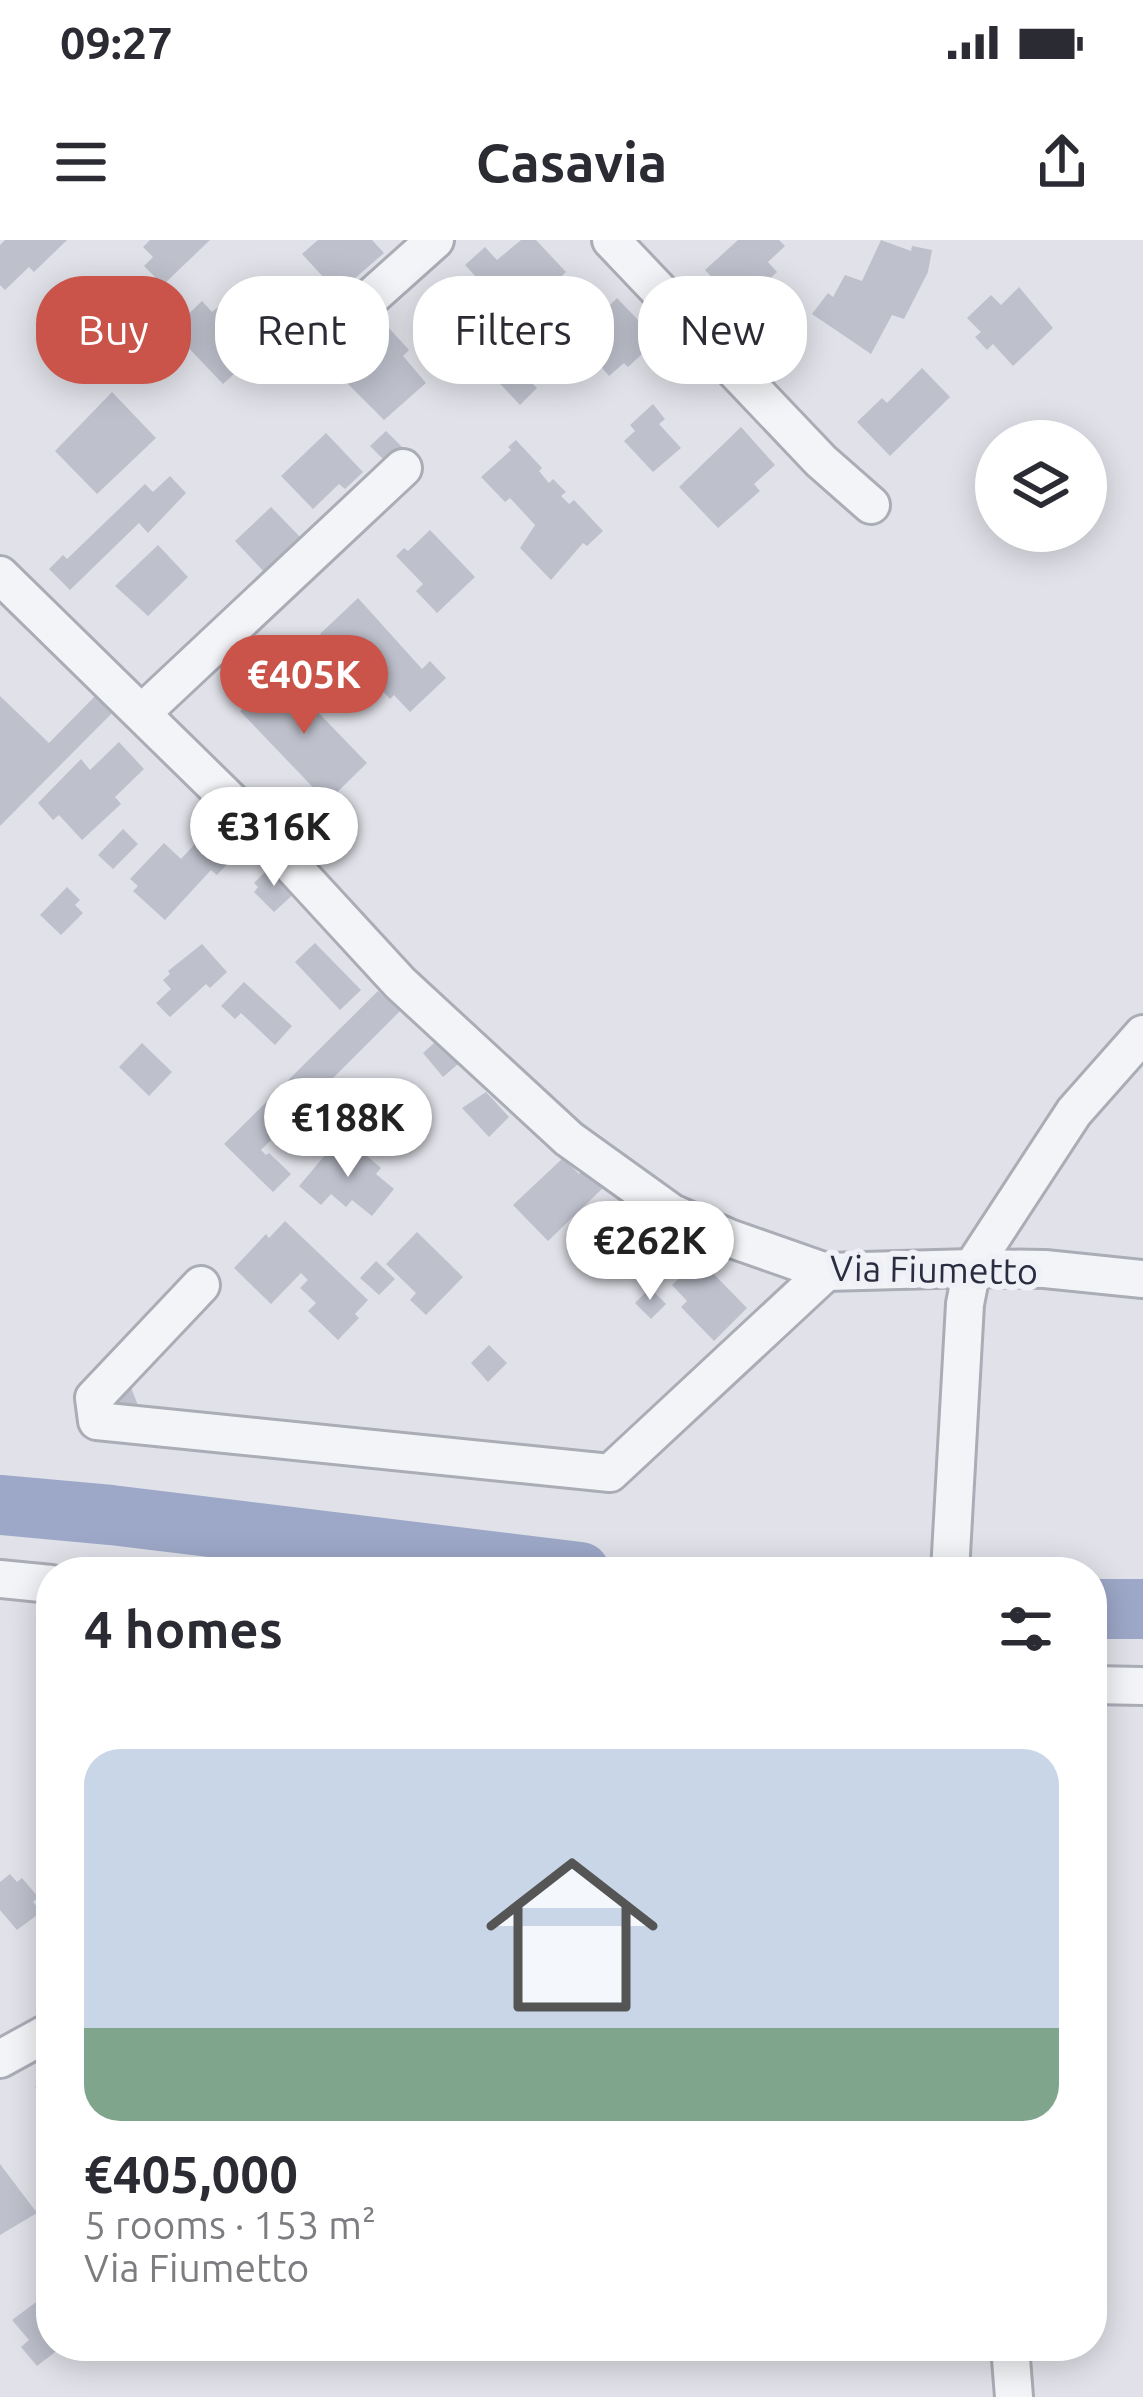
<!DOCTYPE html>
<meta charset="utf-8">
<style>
body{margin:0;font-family:Ubuntu,sans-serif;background:#f2f2f3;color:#2b2b33;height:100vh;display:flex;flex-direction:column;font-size:45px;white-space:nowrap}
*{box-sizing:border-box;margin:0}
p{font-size:39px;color:#7c7c81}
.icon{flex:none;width:66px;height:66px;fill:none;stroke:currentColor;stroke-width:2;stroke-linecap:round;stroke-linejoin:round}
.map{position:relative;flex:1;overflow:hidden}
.sheet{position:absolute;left:36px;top:1317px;width:1071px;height:804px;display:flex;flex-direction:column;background:#fff;border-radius:48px;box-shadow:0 6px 30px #0003}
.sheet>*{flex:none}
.hud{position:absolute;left:36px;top:36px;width:1071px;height:108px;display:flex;gap:24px}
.controls{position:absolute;left:975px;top:180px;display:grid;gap:24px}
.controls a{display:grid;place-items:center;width:132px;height:132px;border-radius:50%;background:#fff;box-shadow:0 6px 30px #0003;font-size:60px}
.price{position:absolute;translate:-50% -102px;padding:0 27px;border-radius:42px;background:#fff;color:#222;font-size:39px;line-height:78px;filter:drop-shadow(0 3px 6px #0008)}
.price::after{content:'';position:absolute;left:50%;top:72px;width:36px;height:27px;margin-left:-18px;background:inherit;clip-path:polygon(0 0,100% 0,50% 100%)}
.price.current{background:#ca544a;color:#fff}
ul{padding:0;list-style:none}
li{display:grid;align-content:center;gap:24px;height:636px;padding:0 48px}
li+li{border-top:3px solid #e1e1e2}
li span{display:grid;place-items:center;height:372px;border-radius:36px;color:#555}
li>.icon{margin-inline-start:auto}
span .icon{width:216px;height:216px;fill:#fffc;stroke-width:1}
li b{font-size:51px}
h2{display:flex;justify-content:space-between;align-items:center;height:144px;padding:0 48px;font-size:51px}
.tag{padding:0 42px;border-radius:48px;background:#fff;box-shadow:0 6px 30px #0003;font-size:42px;line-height:108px}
.tag.current{background:#ca544a;color:#fff}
.status{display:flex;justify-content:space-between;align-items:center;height:84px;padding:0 60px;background:#fff;direction:ltr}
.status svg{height:33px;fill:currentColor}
header{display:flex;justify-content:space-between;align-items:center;height:156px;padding:0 48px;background:#fff;font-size:54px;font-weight:700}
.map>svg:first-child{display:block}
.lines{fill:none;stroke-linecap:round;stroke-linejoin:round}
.river{stroke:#9da8c8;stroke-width:60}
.building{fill:#bec0cc}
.minor-casing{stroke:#aaacb6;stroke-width:42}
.minor{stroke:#f3f4f7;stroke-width:36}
.labels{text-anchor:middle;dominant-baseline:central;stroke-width:12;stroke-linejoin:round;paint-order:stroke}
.street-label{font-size:36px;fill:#2a2d40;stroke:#f0f1f6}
</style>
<div class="status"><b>09:27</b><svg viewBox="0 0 49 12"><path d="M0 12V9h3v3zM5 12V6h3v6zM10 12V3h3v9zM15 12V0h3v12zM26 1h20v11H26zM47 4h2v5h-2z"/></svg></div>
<header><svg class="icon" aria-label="menu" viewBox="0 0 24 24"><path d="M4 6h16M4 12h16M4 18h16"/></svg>Casavia<svg class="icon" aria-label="share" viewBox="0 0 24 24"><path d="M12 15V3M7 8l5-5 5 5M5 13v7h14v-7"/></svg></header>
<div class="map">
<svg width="1143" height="2157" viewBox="0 0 1143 2157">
<rect width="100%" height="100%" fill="#e1e2e9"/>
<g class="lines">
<!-- river -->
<g class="river">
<path d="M0 1265 111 1275 580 1332"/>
<path d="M1092 1369H1143"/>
</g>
</g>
<!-- building -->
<g class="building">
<path d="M5 0H67L34 32 29 27 5 50 0 45V5Z"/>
<path d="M150 0H210L163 45 144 26 153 17 143 7Z"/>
<path d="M318 0H372L384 13 338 53 302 14Z"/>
<path d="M521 0H536L566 32 549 48 553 53 537 67 533 63 515 79 465 25 485 7 497 20Z"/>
<path d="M738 0H779L785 6 768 22 777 32 740 67 705 30Z"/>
<path d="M881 0 911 11 912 6 932 10 928 32 904 79 892 75 871 114 812 74 828 53 833 57 845 35 862 41Z"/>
<path d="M1019 47 1053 88 1013 126 993 104 987 110 975 97 981 92 967 78 991 55 1001 65Z"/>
<path d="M617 58 657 100 628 127 624 123 609 136 577 98Z"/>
<path d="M202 61 212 72 223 63 263 107 223 144 182 101 190 93 180 82Z"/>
<path d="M388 87 409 110 403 116 426 143 384 180 342 138 368 116 362 110Z"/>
<path d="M508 118 537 148 520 165 491 134Z"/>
<path d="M922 128 950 157 890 216 857 182 882 158 887 163Z"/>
<path d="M112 152 156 198 97 254 55 211Z"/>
<path d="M653 164 665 179 659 184 681 208 653 232 624 201 635 191 630 185Z"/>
<path d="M741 187 775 225 754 244 760 251 718 288 679 247Z"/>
<path d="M386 191 406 211 390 226 370 206Z"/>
<path d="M326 193 363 232 345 249 339 244 313 269 281 236Z"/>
<path d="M516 200 542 228 539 231 549 243 553 239 566 252 561 256 569 264 574 260 603 291 587 306 583 303 551 340 520 308 535 285 510 258 505 262 481 237 511 210 508 207Z"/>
<path d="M170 236 186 253 148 293 139 283 70 350 49 329 63 315 67 319 145 244 153 252Z"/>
<path d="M271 267 302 299 266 334 235 301Z"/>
<path d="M430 290 475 337 437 373 416 351 423 344 396 316 404 308 408 311Z"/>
<path d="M158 305 188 337 148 376 115 346Z"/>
<path d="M358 358 422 429 430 421 446 438 410 472 394 455 390 459 371 439 367 443 320 394Z"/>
<path d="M280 433 367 523 327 562 240 471Z"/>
<path d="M98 453 115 470 0 586V456L49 503Z"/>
<path d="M119 502 144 529 115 557 121 564 82 600 59 575 53 580 38 563 81 519 90 530Z"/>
<path d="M219 563 248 590 226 615 231 620 217 635 211 630 165 680 133 651 138 646 130 639 164 603 181 619 205 593 198 586Z"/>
<path d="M123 589 138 604 113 629 98 615Z"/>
<path d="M272 625 298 650 274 672 254 652 258 647 254 643Z"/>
<path d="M67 647 80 660 75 665 83 673 61 695 40 675Z"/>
<path d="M315 703 361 750 340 770 295 722Z"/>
<path d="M202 704 227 732 210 748 206 744 170 777 156 763 171 749 163 740 170 734 168 731Z"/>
<path d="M244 742 292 786 275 805 241 773 235 779 221 766Z"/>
<path d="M378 751 400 771 261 910 266 915 269 913 291 934 273 952 224 904Z"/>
<path d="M443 795 465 818 443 837 423 813Z"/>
<path d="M142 803 172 832 149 856 119 827Z"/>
<path d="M486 852 509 877 489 897 462 868Z"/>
<path d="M337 901 355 916 360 910 381 928 376 934 394 949 372 976 352 960 346 967 331 954 321 965 299 946Z"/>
<path d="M563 918 579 934 587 926 606 945 548 1001 513 965Z"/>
<path d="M285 981 368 1060 355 1074 359 1078 338 1100 308 1071 316 1063 300 1048 308 1040 301 1033 271 1064 234 1028 266 994 269 998Z"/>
<path d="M417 992 463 1037 426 1075 410 1060 416 1053 386 1024Z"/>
<path d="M699 1019 747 1068 714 1101 681 1067 687 1061 672 1045Z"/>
<path d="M376 1021 395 1039 379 1055 360 1038Z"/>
<path d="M650 1048 666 1064 651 1079 635 1063Z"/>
<path d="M489 1105 507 1123 488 1142 471 1123Z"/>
<path d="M126 1135 141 1173 118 1171 111 1149Z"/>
<path d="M10 1634 17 1642 22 1638 38 1657 33 1662 41 1672 17 1690 0 1670V1642Z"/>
<path d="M51 1837V1869L35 1847Z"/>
<path d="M0 1924 37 1973 0 1995Z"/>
<path d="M51 2051V2106H63L37 2126 21 2107 29 2100 12 2080Z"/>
</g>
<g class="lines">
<defs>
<g id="minor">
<path d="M611 0 821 221 871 265"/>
<path d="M303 118 435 0"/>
<path d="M0 335 250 580 400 743 569 899 672 973 729 998 826 1032 972 1028 1045 1029 1143 1039"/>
<path d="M143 472 403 228"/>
<path d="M201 1045 94 1158 97 1181 610 1233 826 1032"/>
<path d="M950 1332 965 1064 972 1028 1074 872 1143 794"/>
<path d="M0 1339 51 1344"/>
<path d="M1092 1445 1143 1446"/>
<path d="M0 1819 51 1791"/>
<path d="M1010 2106 1014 2157"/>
</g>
</defs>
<!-- minor casing -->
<use href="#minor" class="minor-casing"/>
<!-- minor -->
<use href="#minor" class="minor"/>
</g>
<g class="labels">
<!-- street labels -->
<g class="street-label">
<text transform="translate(934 1029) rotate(1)">Via Fiumetto</text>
</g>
</g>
</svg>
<div class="controls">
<a><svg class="icon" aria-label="layers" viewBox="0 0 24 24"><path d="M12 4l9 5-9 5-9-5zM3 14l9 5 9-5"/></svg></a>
</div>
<b class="price current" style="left:304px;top:497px">€405K</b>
<b class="price" style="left:274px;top:649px">€316K</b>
<b class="price" style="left:348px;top:940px">€188K</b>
<b class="price" style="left:650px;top:1063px">€262K</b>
<div class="hud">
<a class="tag current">Buy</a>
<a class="tag">Rent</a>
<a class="tag">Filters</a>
<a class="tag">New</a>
</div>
<section class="sheet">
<h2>4 homes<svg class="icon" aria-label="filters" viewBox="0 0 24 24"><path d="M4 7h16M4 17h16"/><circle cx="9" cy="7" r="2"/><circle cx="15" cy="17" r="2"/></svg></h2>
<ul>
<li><span style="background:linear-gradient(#c9d6e8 75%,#7fa58c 0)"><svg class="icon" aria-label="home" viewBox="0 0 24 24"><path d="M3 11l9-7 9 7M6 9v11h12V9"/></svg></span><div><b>€405,000</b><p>5 rooms · 153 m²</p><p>Via Fiumetto</p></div></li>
</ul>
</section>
</div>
